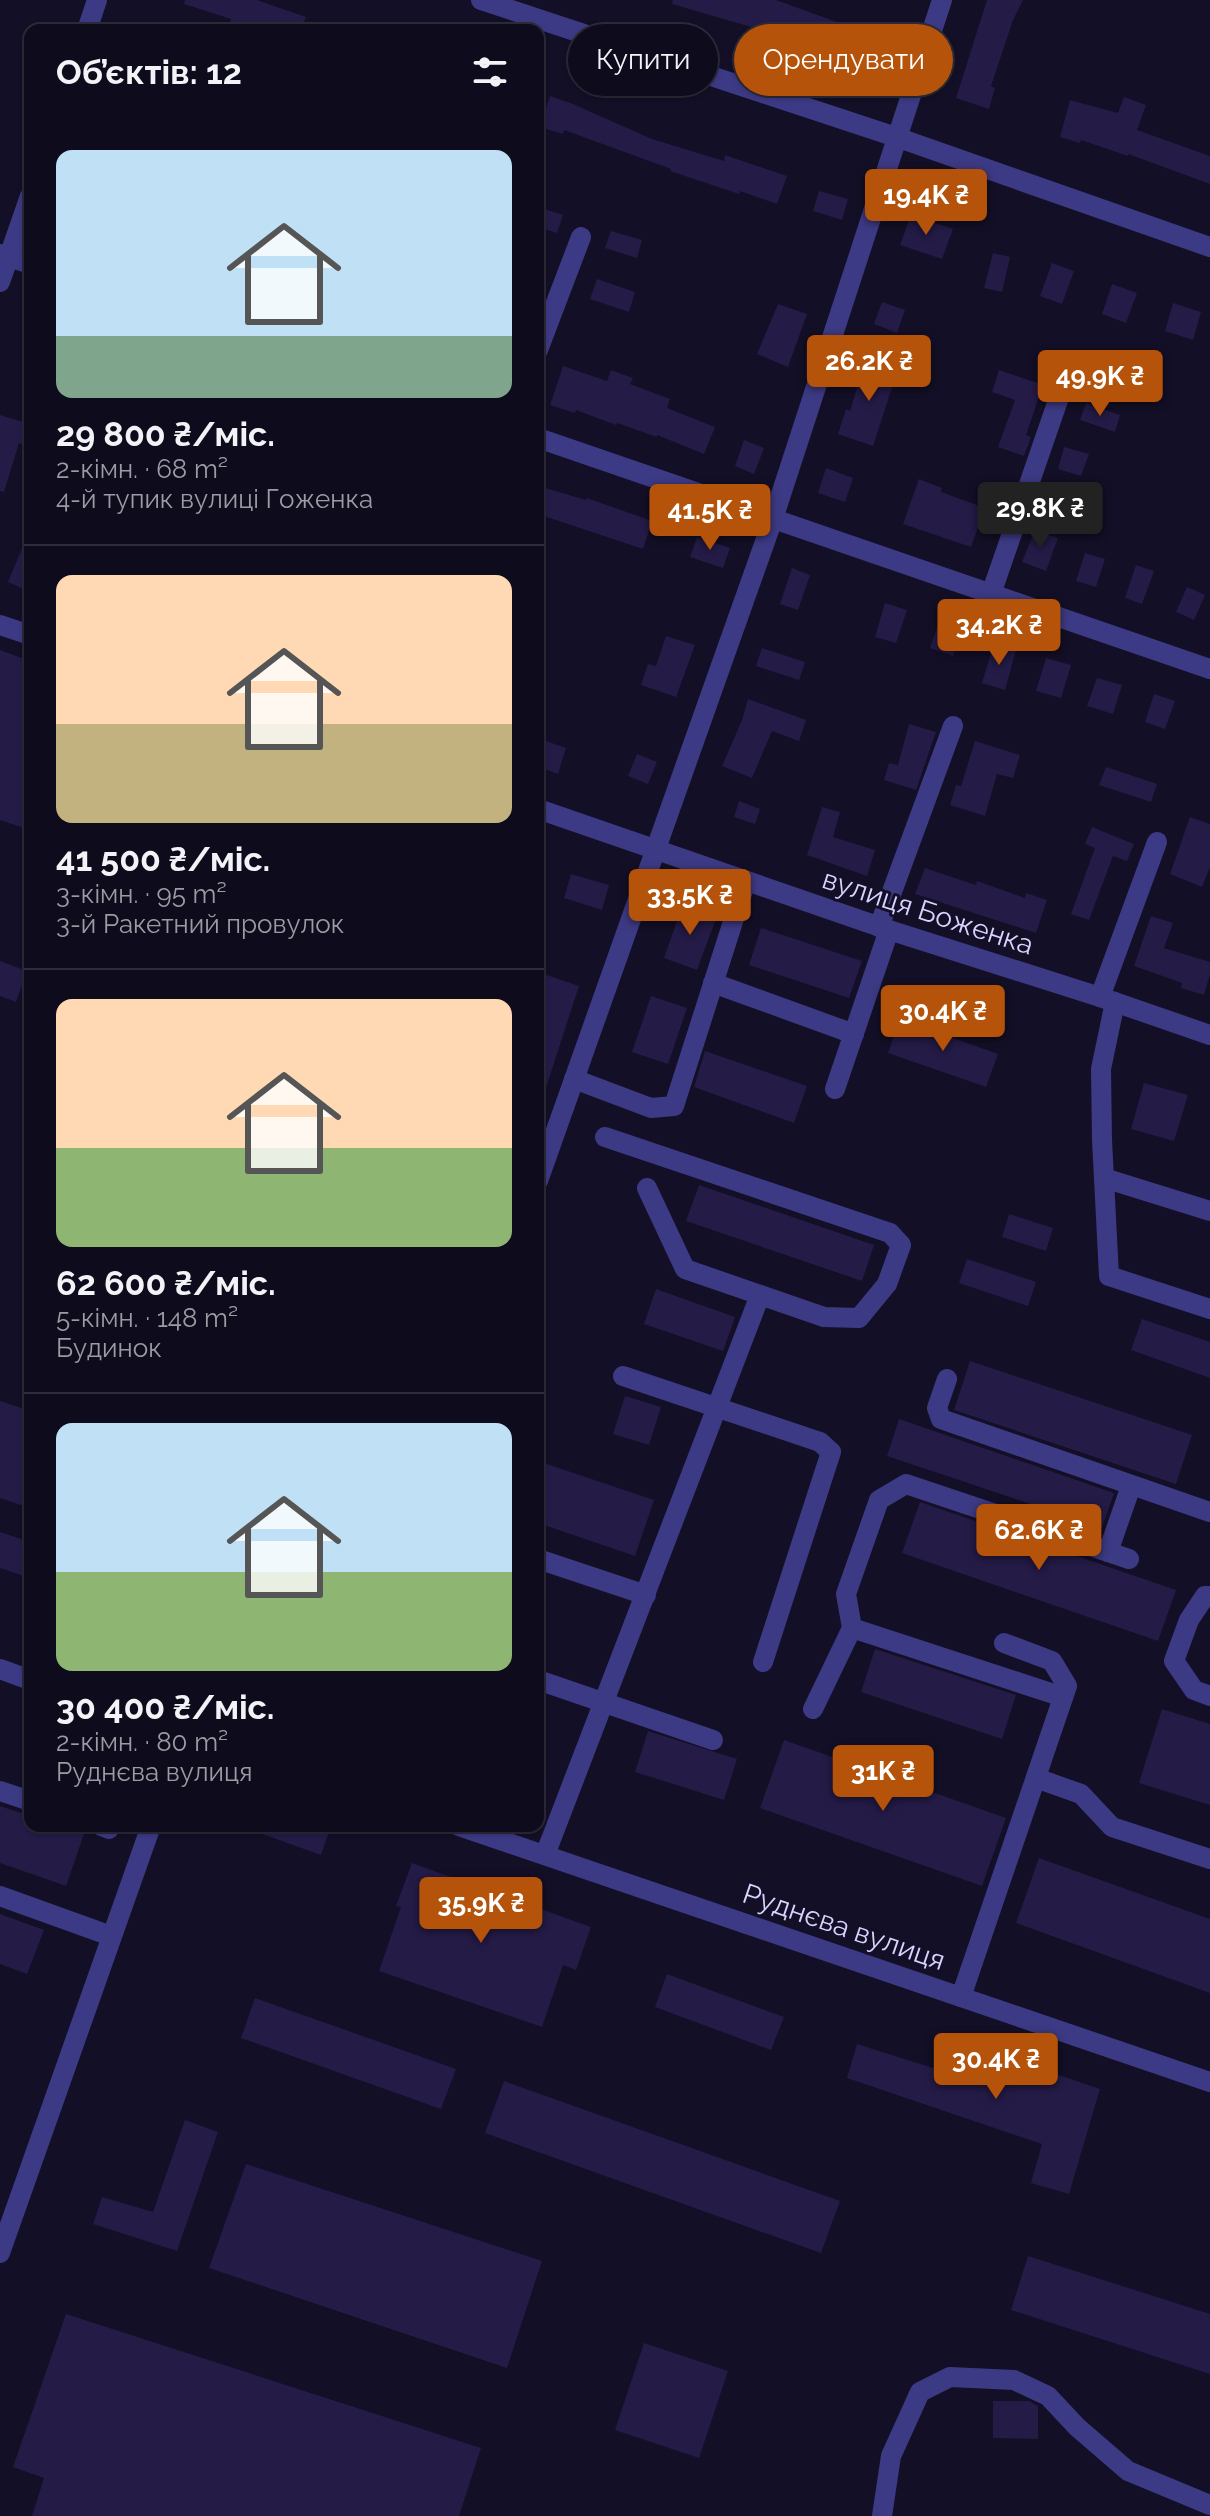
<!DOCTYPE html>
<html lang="uk">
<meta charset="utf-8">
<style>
body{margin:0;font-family:Raleway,sans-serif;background:#171425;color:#f1f3f6;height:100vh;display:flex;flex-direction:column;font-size:30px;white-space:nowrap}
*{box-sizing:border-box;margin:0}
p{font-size:26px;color:#9b9ba3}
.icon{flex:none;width:44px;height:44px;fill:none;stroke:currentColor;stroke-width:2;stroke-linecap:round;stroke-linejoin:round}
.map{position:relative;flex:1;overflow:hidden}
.side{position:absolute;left:24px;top:24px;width:520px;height:1808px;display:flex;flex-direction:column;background:#0e0b1c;border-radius:16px;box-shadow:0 2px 6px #0004,0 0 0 2px #2e2b3b}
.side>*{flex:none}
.hud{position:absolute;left:568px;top:24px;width:522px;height:72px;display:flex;gap:16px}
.price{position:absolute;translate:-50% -68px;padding:0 18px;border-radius:8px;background:#b45309;color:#fff;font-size:26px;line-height:52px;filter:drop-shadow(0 2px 4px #0008)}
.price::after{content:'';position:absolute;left:50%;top:48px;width:24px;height:18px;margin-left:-12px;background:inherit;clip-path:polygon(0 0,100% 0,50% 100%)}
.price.selected{background:#222;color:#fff}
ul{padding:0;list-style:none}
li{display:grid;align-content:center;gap:16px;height:424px;padding:0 32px}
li+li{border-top:2px solid #2e2b3b}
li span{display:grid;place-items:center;height:248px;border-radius:16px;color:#555}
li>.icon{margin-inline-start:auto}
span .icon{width:144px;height:144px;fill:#fffc;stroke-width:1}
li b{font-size:34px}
h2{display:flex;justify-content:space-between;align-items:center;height:96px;padding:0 32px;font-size:34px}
.chip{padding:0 28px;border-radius:36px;background:#0e0b1c;box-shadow:0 2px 6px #0004,0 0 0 2px #2e2b3b;font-size:28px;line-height:72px}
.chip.selected{background:#b45309;color:#fff}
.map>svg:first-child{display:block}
.building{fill:#241b47}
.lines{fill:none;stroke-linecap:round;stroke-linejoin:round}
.minor{stroke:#3d3a85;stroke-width:20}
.labels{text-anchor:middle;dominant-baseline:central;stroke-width:6;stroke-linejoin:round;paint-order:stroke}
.street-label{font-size:28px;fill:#d9d4ff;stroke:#130f26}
</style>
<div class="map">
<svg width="1210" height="2516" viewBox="0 0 1210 2516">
<rect width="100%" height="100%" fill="#130f26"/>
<!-- building -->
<g class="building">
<path d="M185 0H257L306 17 301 30H253L230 23 231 19 184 4Z"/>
<path d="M673 0H776L848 26 837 60 764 35 765 31 672 4Z"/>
<path d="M987 0H1023L1013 20 991 86 995 88 989 109 956 98Z"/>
<path d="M885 37 901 42 890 76 874 70Z"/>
<path d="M550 96 573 104 652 139 724 161 725 155 787 176 777 204 740 191 739 194 670 171 671 169 564 130 563 134 540 127Z"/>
<path d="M1124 97 1146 105 1137 130 1210 156V184L1128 154V156L1081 140 1080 143 1060 137 1070 100 1118 113Z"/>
<path d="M819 191 848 199 842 220 813 211Z"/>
<path d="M538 207 563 215 557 233 538 227Z"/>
<path d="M911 215 953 229 942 259 900 245Z"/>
<path d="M611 231 642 240 637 258 605 248Z"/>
<path d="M993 253 1010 257 1002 292 984 288Z"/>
<path d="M1052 263 1074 271 1062 304 1040 296Z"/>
<path d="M597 279 635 292 629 312 590 299Z"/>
<path d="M1112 284 1137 293 1126 323 1102 314Z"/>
<path d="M882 302 905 310 897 333 874 324Z"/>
<path d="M1173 303 1201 312 1193 340 1165 331Z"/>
<path d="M778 304 807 314 788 367 757 354Z"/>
<path d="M866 359 898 369 873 446 838 434 846 409 850 411Z"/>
<path d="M563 366 607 381 611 370 633 378 630 384 670 399 667 408 715 427 704 454 657 435V437L617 423 616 425 576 410 575 413 550 405Z"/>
<path d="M999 370 1043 385 1026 435 1031 437 1024 456 998 447 1015 400 992 392Z"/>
<path d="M1086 403 1120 415 1115 432 1080 420Z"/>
<path d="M0 415 30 424 25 445 19 443 4 492 0 491Z"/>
<path d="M744 440 764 448 754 474 735 466Z"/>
<path d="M1064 447 1089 454 1081 476 1058 469Z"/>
<path d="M826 468 853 478 845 502 818 493Z"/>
<path d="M919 479 942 488 941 492 985 508 971 547 903 524Z"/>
<path d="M542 487 586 500 587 498 652 521 643 549 538 514Z"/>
<path d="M30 529V592L8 582Z"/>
<path d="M1035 530 1058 538 1046 571 1022 562Z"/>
<path d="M697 537 730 548 723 568 690 557Z"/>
<path d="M1085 553 1105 559 1096 587 1076 581Z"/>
<path d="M1136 565 1154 571 1142 604 1125 598Z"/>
<path d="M792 568 810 575 798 610 780 604Z"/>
<path d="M1187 587 1205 595 1194 620 1176 612Z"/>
<path d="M885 603 907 610 896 643 875 637Z"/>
<path d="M940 619 963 627 953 656 930 648Z"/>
<path d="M666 636 695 645 676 697 641 685 648 664 656 666Z"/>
<path d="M994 643 1016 650 1005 690 982 683Z"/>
<path d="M762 648 805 662 799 680 756 666Z"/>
<path d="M0 650 30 661V830L0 820Z"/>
<path d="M1046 658 1071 665 1061 698 1036 691Z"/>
<path d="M1097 678 1122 685 1113 714 1087 706Z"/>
<path d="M1154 694 1175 701 1165 729 1145 722Z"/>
<path d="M748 699 806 720 799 741 772 731 752 778 722 766 742 720Z"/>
<path d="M909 724 936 732 916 790 884 780 889 763 898 765Z"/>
<path d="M546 741 566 748 558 774 538 767Z"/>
<path d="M975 741 1020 755 1013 778 997 774 985 816 950 805 956 785 961 786Z"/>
<path d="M637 754 657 762 648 784 628 776Z"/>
<path d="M1106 767 1157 784 1151 802 1099 785Z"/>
<path d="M739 801 760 809 755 824 734 817Z"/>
<path d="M822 807 840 812 833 837 875 850 867 876 807 855Z"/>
<path d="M1190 817 1210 824V867L1202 887 1170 874Z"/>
<path d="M1092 827 1134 844 1127 861 1113 856 1089 920 1071 914 1095 848 1085 844Z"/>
<path d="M925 868 976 885 977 881 1025 898 1026 893 1047 900 1036 933 915 894Z"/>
<path d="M571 874 609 885 602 910 564 898Z"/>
<path d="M683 904 717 916 697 970 664 958Z"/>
<path d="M1151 916 1173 923 1164 948 1210 962V974L1204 995 1181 988 1182 983 1134 966Z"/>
<path d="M761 928 862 961 849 998 749 965Z"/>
<path d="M0 961 27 971 16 1002 0 996Z"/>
<path d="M538 972 579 986 541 1103 538 1102Z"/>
<path d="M651 996 687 1008 668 1064 632 1052Z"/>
<path d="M900 1019 998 1054 986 1087 888 1053Z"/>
<path d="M705 1051 807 1086 794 1123 694 1087Z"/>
<path d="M1144 1083 1188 1095 1174 1141 1131 1129Z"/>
<path d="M699 1185 874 1245 862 1281 686 1221Z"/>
<path d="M1009 1214 1053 1228 1046 1251 1002 1237Z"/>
<path d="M967 1259 1036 1282 1028 1306 959 1283Z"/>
<path d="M656 1289 735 1317 723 1351 644 1324Z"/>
<path d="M1142 1319 1210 1342V1378L1131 1350Z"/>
<path d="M970 1361 1192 1435 1176 1484 954 1410Z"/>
<path d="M625 1396 661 1407 649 1445 613 1434Z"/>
<path d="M0 1401 30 1411V1508L0 1498Z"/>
<path d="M899 1419 1114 1493 1102 1528 887 1456Z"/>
<path d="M538 1461 654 1500 635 1556 538 1523Z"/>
<path d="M920 1502 1176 1590 1158 1641 902 1553Z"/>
<path d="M0 1532 30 1542V1578L0 1568Z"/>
<path d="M875 1649 1016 1695 1002 1739 861 1692Z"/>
<path d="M1162 1709 1210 1724V1805L1139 1783Z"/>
<path d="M648 1731 737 1759 724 1800 635 1772Z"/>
<path d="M784 1740 1006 1818 982 1886 760 1808Z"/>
<path d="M0 1806 30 1816V1826H60L84 1834 66 1886 0 1863Z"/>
<path d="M246 1826H331L321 1855 246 1828Z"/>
<path d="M1039 1858 1210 1919V1993L1016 1923Z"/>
<path d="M412 1863 591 1927 576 1970 563 1965 542 2027 379 1971 401 1907 396 1906Z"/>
<path d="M0 1914 44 1930 27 1974 0 1964Z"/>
<path d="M667 1974 784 2017 771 2050 655 2007Z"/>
<path d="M255 1998 456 2069 441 2109 241 2038Z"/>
<path d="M961 2042 1100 2089 1069 2194 1031 2183 1042 2144 847 2078 857 2044 949 2073Z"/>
<path d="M504 2081 840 2201 821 2253 485 2133Z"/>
<path d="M185 2120 218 2132 177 2251 93 2224 102 2197 153 2212Z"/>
<path d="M246 2164 542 2261 507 2368 209 2268Z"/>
<path d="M1028 2256 1210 2314V2374L1011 2310Z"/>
<path d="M66 2314 481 2448 459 2516H32L44 2478 13 2467Z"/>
<path d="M644 2343 728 2371 699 2458 615 2430Z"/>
<path d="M993 2401H1029L1038 2406V2439L993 2438Z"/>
</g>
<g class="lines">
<!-- minor -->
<g class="minor">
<path d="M481 0 896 137 1210 247"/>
<path d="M87 30 97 0"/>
<path d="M0 254 30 264"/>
<path d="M0 282 30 196"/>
<path d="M538 350 581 237"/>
<path d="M538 438 1210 669"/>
<path d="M991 594 1064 383"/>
<path d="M0 625 30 635"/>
<path d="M538 809 889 930 1100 997 1210 1035"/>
<path d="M879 927 953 726"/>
<path d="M713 983 854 1034"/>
<path d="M1100 997 1157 842"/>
<path d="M1115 1002 1101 1069 1102 1140 1109 1276 1210 1309"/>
<path d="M574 1079 651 1108 674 1106 746 881"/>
<path d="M835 1089 889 930"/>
<path d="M605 1137 890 1233 901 1245 887 1284 859 1318 824 1317 685 1269 647 1188"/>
<path d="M1104 1178 1210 1211"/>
<path d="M538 1181 773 519 942 0"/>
<path d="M623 1376 820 1442 831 1452 763 1662"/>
<path d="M947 1379 937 1408 941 1419 1210 1512"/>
<path d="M1108 1552 1131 1486"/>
<path d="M538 1559 646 1595"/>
<path d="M1210 1596H1205L1189 1620 1174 1661 1194 1690 1210 1696"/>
<path d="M852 1628 1063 1697"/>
<path d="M0 1669 30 1680"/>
<path d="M538 1680 713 1740"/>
<path d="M813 1709 852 1628 846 1594 879 1500 906 1484 1129 1559"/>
<path d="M1036 1778 1081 1794 1112 1827 1210 1859"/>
<path d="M0 1791 30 1801"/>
<path d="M101 1826 109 1829"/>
<path d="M459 1826 1210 2082"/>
<path d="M545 1855 760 1295"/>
<path d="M0 1896 111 1936"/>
<path d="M961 1997 1067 1686 1052 1661 1004 1643"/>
<path d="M0 2253 151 1826"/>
<path d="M882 2516 891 2456 920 2392 950 2377 1014 2380 1048 2396 1077 2427 1128 2471 1210 2505"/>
</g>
</g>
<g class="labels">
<!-- street labels -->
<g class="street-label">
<text transform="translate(928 912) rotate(18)">вулиця Боженка</text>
<text transform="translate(844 1927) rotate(19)">Руднєва вулиця</text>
</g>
</g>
</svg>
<b class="price" style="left:926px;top:237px">19.4K ₴</b>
<b class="price" style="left:869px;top:403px">26.2K ₴</b>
<b class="price" style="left:1100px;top:418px">49.9K ₴</b>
<b class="price selected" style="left:1040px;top:550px">29.8K ₴</b>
<b class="price" style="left:710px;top:552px">41.5K ₴</b>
<b class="price" style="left:999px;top:667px">34.2K ₴</b>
<b class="price" style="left:690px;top:937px">33.5K ₴</b>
<b class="price" style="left:943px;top:1053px">30.4K ₴</b>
<b class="price" style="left:1039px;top:1572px">62.6K ₴</b>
<b class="price" style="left:883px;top:1813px">31K ₴</b>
<b class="price" style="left:481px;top:1945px">35.9K ₴</b>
<b class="price" style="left:996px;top:2101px">30.4K ₴</b>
<div class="hud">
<a class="chip">Купити</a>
<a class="chip selected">Орендувати</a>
</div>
<section class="side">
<h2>Об’єктів: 12<svg class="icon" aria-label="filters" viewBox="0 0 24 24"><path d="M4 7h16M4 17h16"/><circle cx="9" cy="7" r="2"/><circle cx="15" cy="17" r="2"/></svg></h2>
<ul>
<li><span style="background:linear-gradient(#bfe0f5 75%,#7fa58c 0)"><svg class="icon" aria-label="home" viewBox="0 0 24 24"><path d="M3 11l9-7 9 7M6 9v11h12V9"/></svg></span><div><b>29 800 ₴/міс.</b><p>2-кімн. · 68 m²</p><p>4-й тупик вулиці Гоженка</p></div></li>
<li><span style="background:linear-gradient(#ffd9b3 60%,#c2b280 0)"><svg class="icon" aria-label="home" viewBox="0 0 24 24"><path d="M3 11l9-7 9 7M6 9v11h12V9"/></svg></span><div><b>41 500 ₴/міс.</b><p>3-кімн. · 95 m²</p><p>3-й Ракетний провулок</p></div></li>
<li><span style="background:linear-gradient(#ffd9b3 60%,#8fb573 0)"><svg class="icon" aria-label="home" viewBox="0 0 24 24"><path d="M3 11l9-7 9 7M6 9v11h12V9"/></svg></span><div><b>62 600 ₴/міс.</b><p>5-кімн. · 148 m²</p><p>Будинок</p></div></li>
<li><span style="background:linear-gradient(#bfe0f5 60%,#8fb573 0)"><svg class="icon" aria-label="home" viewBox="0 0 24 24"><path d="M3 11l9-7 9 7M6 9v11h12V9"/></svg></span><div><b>30 400 ₴/міс.</b><p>2-кімн. · 80 m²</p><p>Руднєва вулиця</p></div></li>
</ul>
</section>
</div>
